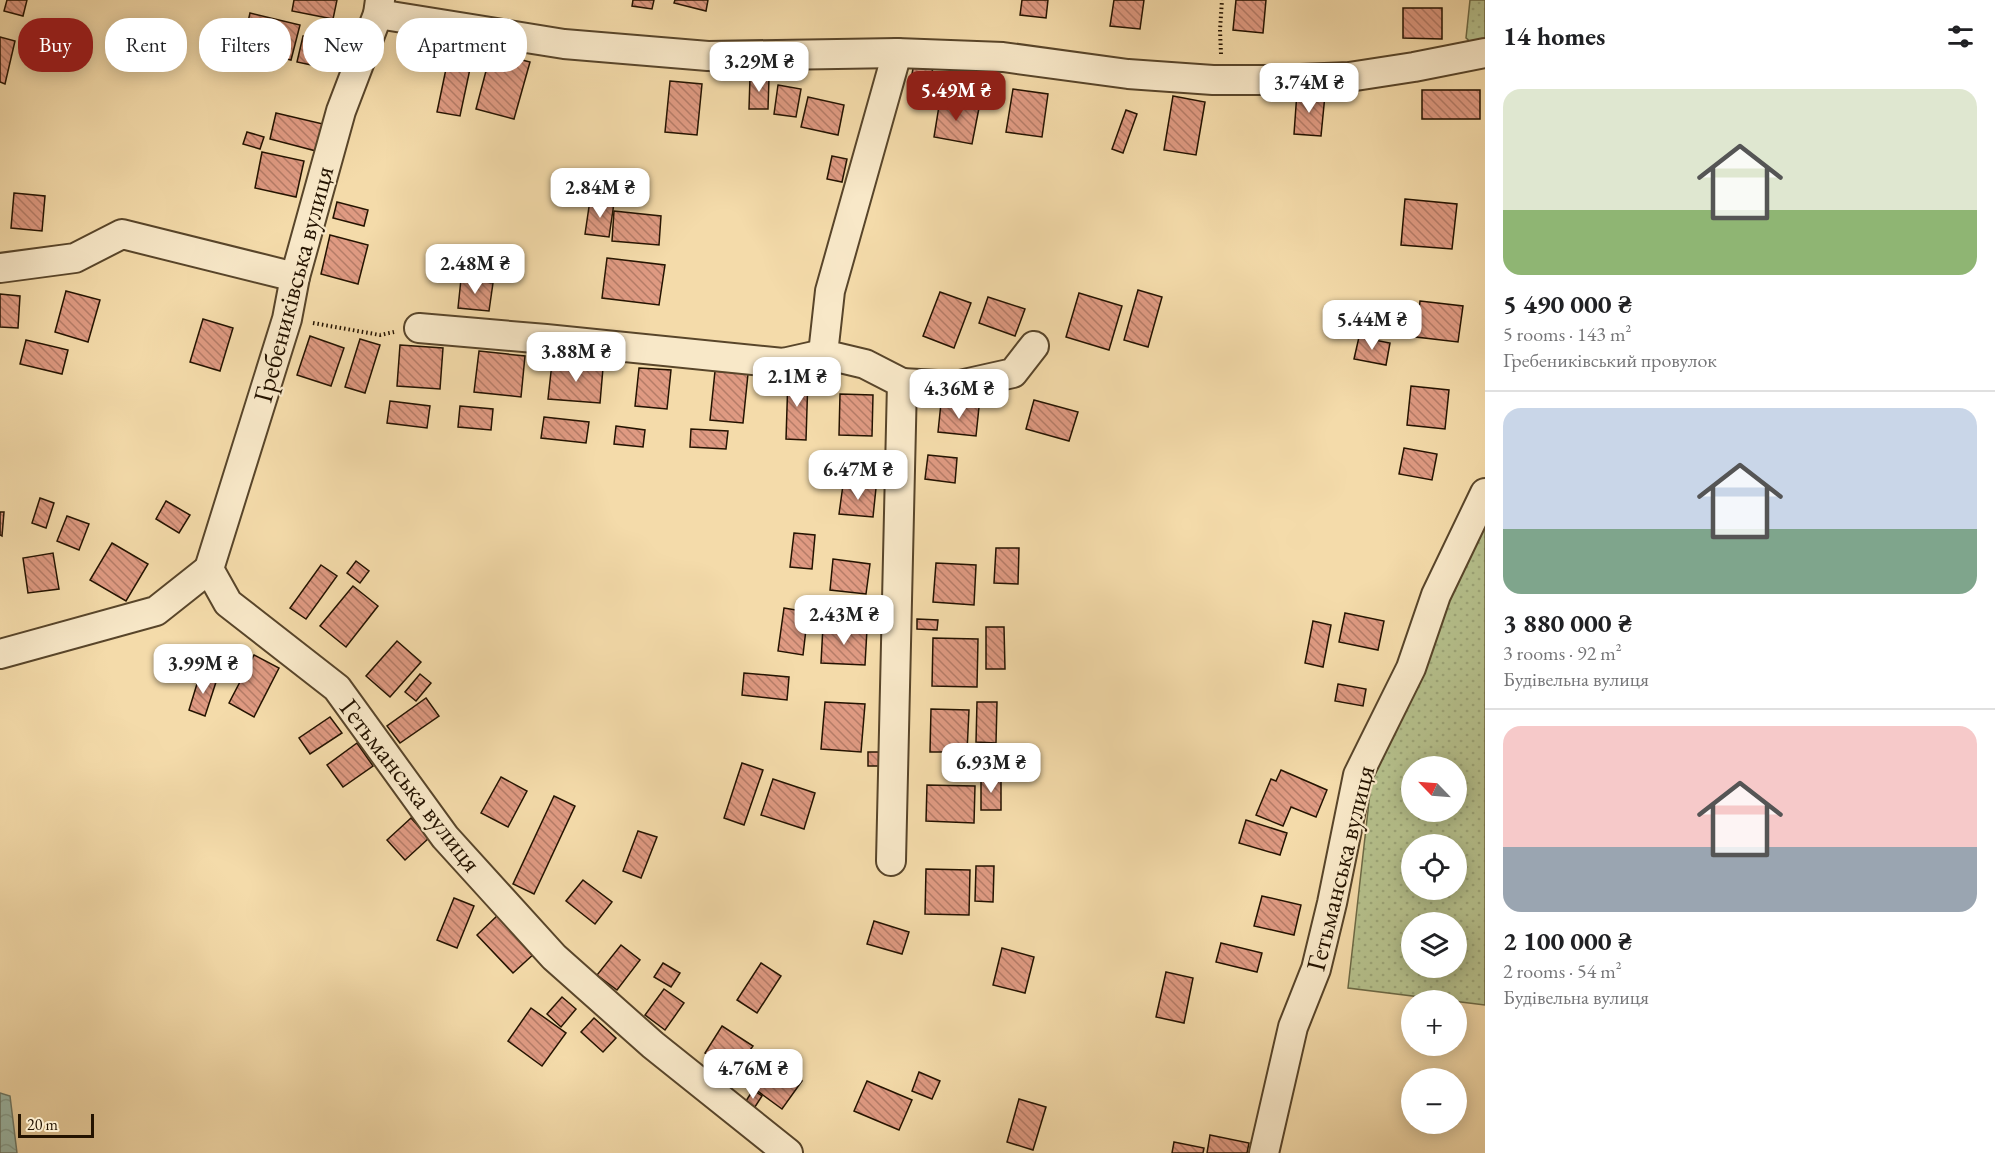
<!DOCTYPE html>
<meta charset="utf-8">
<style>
body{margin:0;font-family:"EB Garamond",serif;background:#f6f6f6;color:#202124;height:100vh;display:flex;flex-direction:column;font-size:22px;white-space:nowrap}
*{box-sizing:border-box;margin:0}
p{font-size:20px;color:#757577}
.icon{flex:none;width:33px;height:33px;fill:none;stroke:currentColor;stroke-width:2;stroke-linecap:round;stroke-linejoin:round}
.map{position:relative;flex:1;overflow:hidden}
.panel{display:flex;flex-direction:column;background:#fff;width:510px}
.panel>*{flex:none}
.banner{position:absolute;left:18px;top:18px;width:570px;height:54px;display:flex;gap:12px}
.needle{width:39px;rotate:295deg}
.fabs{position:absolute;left:1401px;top:756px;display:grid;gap:12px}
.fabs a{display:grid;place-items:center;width:66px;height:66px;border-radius:50%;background:#fff;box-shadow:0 3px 15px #0003;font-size:30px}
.scale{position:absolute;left:18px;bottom:15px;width:76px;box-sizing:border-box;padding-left:6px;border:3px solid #241300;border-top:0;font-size:16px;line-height:21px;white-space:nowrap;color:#241300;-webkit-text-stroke:4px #f8e8c8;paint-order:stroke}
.price{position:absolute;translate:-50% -51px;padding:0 14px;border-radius:12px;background:#fff;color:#222;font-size:20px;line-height:39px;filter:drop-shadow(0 2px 3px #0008)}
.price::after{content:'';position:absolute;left:50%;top:36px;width:18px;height:14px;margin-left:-9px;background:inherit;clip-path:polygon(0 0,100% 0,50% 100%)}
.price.selected{background:#8f2418;color:#fff}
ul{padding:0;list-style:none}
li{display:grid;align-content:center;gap:12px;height:318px;padding:0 18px}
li+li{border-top:2px solid #e0e0e0}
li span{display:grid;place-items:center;height:186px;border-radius:18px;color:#555}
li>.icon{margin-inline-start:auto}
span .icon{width:108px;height:108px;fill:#fffc;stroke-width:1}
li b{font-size:26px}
h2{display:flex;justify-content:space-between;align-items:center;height:72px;padding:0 18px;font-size:26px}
.chip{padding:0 21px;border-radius:24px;background:#fff;box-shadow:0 3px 15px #0003;font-size:21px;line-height:54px}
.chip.selected{background:#8f2418;color:#fff}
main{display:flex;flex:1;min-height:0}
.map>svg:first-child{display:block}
.grass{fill:url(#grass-dots);stroke:#6d6a46;stroke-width:1.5;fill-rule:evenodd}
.water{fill:url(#water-waves);stroke:#6c7867;stroke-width:1.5}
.building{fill:url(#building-back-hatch);stroke:#241300;stroke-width:1.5}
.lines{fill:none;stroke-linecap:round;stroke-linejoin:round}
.minor-casing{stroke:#58452a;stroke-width:32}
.path{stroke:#241300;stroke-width:4;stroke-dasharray:1.5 3;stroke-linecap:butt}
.minor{stroke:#f8e8c8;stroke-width:28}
.labels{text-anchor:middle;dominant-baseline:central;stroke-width:4.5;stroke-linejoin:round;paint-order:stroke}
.street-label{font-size:27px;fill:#241300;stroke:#f8e8c8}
</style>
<main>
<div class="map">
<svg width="1485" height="1153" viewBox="0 0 1485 1153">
<defs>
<pattern id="grass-dots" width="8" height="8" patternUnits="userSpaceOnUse" patternTransform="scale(1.5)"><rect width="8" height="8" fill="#b6c18d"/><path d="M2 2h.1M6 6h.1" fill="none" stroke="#9ca578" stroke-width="1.8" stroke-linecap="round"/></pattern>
<pattern id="water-waves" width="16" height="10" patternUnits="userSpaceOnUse" patternTransform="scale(1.5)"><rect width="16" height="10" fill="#9cbbab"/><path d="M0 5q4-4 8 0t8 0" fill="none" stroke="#86a091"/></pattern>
<pattern id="building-back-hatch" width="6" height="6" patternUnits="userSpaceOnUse" patternTransform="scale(1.5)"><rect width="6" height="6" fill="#df9a82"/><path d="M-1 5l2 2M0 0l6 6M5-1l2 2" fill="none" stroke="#b57c68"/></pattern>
</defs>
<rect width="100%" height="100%" fill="#f4dbaa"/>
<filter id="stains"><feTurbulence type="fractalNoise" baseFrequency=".00333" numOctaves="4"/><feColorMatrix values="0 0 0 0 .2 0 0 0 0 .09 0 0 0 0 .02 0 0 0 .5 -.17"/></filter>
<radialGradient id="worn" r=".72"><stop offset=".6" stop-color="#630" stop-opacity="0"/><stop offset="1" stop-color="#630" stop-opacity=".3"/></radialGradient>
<!-- grass -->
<g class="grass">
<path d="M1470 0H1485V55L1466 38Z"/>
<path d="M1485 517V1005L1348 988 1372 775ZM1412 766H1456V812H1412ZM1412 844H1456V890H1412ZM1412 922H1456V968H1412Z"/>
</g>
<!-- water -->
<path class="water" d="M0 1093 10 1096 17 1153H0Z"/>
<!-- building -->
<g class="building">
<path d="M7 0H27L23 16 4 11Z"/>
<path d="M294 0H337L333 19 292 11Z"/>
<path d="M633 0H654L652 9 632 6Z"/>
<path d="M675 0H708L706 11 674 3Z"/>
<path d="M1022 0H1048L1046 18 1020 15Z"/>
<path d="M1114 0H1144L1140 29 1110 26Z"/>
<path d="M1236 0H1266L1263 33 1233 30Z"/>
<path d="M1403 8H1442V39L1403 38Z"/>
<path d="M250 13 300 25 291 60 242 48Z"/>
<path d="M303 36 340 43 335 70 297 62Z"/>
<path d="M0 37 15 41 5 84 0 82Z"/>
<path d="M451 45 474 50 460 116 437 112Z"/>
<path d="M491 52 530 62 514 119 476 109Z"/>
<path d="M914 63 933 67 928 95 909 91Z"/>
<path d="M750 77 769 78 768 109H749Z"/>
<path d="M670 81 702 84 697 135 665 132Z"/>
<path d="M778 85 801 89 796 117 774 114Z"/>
<path d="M1013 89 1048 94 1042 137 1006 132Z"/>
<rect x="1422" y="90" width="58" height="29"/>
<path d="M1297 92 1325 95 1321 136 1294 134Z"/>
<path d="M1173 96 1205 102 1196 155 1164 150Z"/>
<path d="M808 97 844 105 838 135 801 127Z"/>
<path d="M940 100 979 108 972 144 934 137Z"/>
<path d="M1126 110 1137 114 1123 153 1112 149Z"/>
<path d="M276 113 323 124 316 151 270 139Z"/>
<path d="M247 132 264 137 260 149 243 144Z"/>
<path d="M262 152 304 161 296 197 255 188Z"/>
<path d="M832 156 847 159 842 182 827 179Z"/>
<path d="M14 193 45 196 42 231 11 228Z"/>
<path d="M1405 199 1457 204 1452 249 1401 245Z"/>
<path d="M590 200 614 203 609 237 585 234Z"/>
<path d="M337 202 368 210 364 226 333 218Z"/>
<path d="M614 211 661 216 659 245 612 241Z"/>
<path d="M330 235 368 245 358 284 321 274Z"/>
<path d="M607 258 665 265 659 305 602 298Z"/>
<path d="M461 279 493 283 489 311 458 308Z"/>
<path d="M1138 290 1162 297 1148 347 1124 340Z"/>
<path d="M66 291 100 300 88 342 55 332Z"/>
<path d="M940 292 971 303 954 348 923 336Z"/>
<path d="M1079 293 1122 306 1109 350 1066 337Z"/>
<path d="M0 294 20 296 18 328 0 327Z"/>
<path d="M988 297 1025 309 1015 336 979 323Z"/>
<path d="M1420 301 1463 306 1458 342 1416 337Z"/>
<path d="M203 319 233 328 220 371 190 362Z"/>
<path d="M310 336 344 348 331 386 297 375Z"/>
<path d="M1359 337 1390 343 1386 365 1354 359Z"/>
<path d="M360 339 380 345 365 393 345 387Z"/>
<path d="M26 340 68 350 62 374 20 364Z"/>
<path d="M400 345 443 348 440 389 397 386Z"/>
<path d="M479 351 525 356 521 397 474 392Z"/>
<path d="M552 363 603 368 600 403 548 399Z"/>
<path d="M639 368 671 370 667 409 635 406Z"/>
<path d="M715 371 748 374 743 423 710 420Z"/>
<path d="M788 377H808L806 440 786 439Z"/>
<path d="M1411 386 1449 390 1445 429 1407 425Z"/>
<path d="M840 394 873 395 872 436 839 435Z"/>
<path d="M1034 400 1078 412 1069 441 1026 429Z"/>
<path d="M390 401 430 406 427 428 387 423Z"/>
<path d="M941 403 979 407 976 436 938 432Z"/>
<path d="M460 406 493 409 491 430 458 427Z"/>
<path d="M544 417 589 422 586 443 541 438Z"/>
<path d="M616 426 645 430 643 447 614 444Z"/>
<path d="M691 429 728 431 726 449 690 447Z"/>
<path d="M1404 448 1437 454 1432 480 1399 474Z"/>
<path d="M928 455 957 458 955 483 925 479Z"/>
<path d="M843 485 876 488 873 517 839 514Z"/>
<path d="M40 498 54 503 46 528 32 523Z"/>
<path d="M166 501 190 515 179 533 156 519Z"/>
<path d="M0 512H4L2 536 0 535Z"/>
<path d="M67 516 89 524 79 550 57 541Z"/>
<path d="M794 533 815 535 812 569 790 567Z"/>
<path d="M112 543 148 564 126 601 90 580Z"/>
<path d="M996 548H1019L1018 584 994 583Z"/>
<path d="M53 553 59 589 28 593 23 558Z"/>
<path d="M833 559 870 564 866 594 830 590Z"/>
<path d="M356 561 369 571 360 583 347 573Z"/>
<path d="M936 563 976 565 974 605 933 602Z"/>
<path d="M321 565 337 576 306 619 290 608Z"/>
<path d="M353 586 378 606 346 647 320 626Z"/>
<path d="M784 608 808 612 803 655 778 651Z"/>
<path d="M1345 613 1384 621 1378 650 1339 642Z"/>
<path d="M917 619 938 620 937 630 917 629Z"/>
<path d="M1313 621 1331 625 1323 667 1305 663Z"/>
<path d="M823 626 867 629 865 665 821 663Z"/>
<path d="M986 627H1004L1005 669H986Z"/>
<path d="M933 638 978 639 977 687 932 686Z"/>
<path d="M397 641 421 662 390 697 366 676Z"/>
<path d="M254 655 279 668 254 717 229 703Z"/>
<path d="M744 673 789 677 787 700 742 695Z"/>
<path d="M200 674 217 679 205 716 189 710Z"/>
<path d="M420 674 431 683 416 701 405 692Z"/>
<path d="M1338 684 1366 689 1363 706 1335 701Z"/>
<path d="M426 698 439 716 400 743 387 726Z"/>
<path d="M825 702 865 704 861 752 821 749Z"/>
<path d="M977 702H997L996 743 976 742Z"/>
<path d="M931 709 969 710 967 752H930Z"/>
<path d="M330 717 342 733 310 754 299 738Z"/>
<path d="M357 743 373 766 343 787 327 765Z"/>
<rect x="868" y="752" width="17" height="14"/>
<path d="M742 763 763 770 744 825 724 818Z"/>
<path d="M1281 770 1327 790 1316 817 1291 807 1283 826 1256 815 1271 779 1276 781Z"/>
<path d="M501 777 527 791 508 827 481 813Z"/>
<rect x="981" y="777" width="20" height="33"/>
<path d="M773 779 815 793 804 829 761 815Z"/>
<path d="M927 785 975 786 974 823 926 821Z"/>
<path d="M554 796 575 806 534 894 513 884Z"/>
<path d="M411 818 429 838 405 860 387 840Z"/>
<path d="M1246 820 1287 833 1280 855 1239 843Z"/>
<path d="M638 831 657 837 641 878 623 871Z"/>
<path d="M976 866H994L993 902 975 901Z"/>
<path d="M926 869 970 870 969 915 925 914Z"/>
<path d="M583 880 612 902 595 924 566 901Z"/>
<path d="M1262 896 1301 905 1294 935 1254 926Z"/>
<path d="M454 898 474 906 457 948 437 940Z"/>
<path d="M499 914 536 952 513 973 477 935Z"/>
<path d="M874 921 909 932 902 954 867 944Z"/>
<path d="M1221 943 1262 953 1257 972 1216 962Z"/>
<path d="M621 945 640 960 617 990 597 975Z"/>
<path d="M1002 948 1034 957 1025 993 993 985Z"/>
<path d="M663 963 680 973 671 987 654 977Z"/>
<path d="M761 963 781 976 757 1013 737 1000Z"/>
<path d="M1166 972 1193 978 1184 1023 1156 1017Z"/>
<path d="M664 989 684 1003 665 1030 645 1015Z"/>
<path d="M562 997 576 1009 561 1027 547 1014Z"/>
<path d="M531 1008 566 1033 542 1066 508 1041Z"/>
<path d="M594 1018 616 1038 603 1052 581 1032Z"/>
<path d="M722 1026 753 1046 735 1072 705 1053Z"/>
<path d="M773 1060 802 1081 782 1109 752 1087Z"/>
<path d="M919 1072 940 1081 932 1099 912 1091Z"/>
<path d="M867 1081 912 1100 899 1130 854 1111Z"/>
<path d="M753 1090 762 1096 753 1110 744 1104Z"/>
<path d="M1019 1099 1046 1107 1033 1150 1007 1142Z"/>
<path d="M1210 1135 1249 1143 1247 1153H1207Z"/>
<path d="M1174 1142 1204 1148 1203 1153H1172Z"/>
</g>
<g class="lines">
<defs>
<g id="minor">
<path d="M378 14 564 44 708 56 897 53 1003 57 1128 74 1213 80H1276L1349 77 1414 67 1485 53"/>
<path d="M0 268 75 258 122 234 295 277"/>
<path d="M419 328 546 339 783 363 823 354"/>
<path d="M902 383 955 386 1013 373 1034 346"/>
<path d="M209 569 287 319 295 277 341 111 378 14 380 0"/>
<path d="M0 654 156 611 209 569 228 603 337 688 445 837 554 957 653 1045 788 1153"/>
<path d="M891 861 902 383 865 364 823 354 830 291 897 53"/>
<path d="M1264 1153 1293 1027 1316 969 1332 903 1358 775 1411 668 1436 595 1485 493"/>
</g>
</defs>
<!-- minor casing -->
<use href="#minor" class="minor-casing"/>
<!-- path -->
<g class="path">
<path d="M1221 54 1220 30 1222 0"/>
<path d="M313 323 380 335 394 332"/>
</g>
<!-- minor -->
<use href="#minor" class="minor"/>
</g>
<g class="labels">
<!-- street labels -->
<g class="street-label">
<text transform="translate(293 284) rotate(-75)">Гребениківська вулиця</text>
<text transform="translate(411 785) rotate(52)">Гетьманська вулиця</text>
<text transform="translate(1340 868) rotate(-76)">Гетьманська вулиця</text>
</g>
</g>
<rect width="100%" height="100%" filter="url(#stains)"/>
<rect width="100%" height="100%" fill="url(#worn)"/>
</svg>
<div class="fabs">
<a><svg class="needle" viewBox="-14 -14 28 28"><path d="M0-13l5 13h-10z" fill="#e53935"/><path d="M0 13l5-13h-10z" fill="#757577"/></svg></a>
<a><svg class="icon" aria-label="locate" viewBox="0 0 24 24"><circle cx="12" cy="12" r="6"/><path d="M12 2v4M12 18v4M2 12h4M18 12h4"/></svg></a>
<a><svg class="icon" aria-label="layers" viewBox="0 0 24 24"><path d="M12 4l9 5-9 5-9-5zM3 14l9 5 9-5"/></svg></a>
<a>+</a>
<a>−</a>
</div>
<div class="scale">20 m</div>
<b class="price" style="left:759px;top:93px">3.29M ₴</b>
<b class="price" style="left:1309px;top:114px">3.74M ₴</b>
<b class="price selected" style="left:956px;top:122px">5.49M ₴</b>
<b class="price" style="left:600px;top:219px">2.84M ₴</b>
<b class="price" style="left:475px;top:295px">2.48M ₴</b>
<b class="price" style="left:1372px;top:351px">5.44M ₴</b>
<b class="price" style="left:576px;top:383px">3.88M ₴</b>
<b class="price" style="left:797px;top:408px">2.1M ₴</b>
<b class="price" style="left:959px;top:420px">4.36M ₴</b>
<b class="price" style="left:858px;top:501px">6.47M ₴</b>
<b class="price" style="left:844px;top:646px">2.43M ₴</b>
<b class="price" style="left:203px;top:695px">3.99M ₴</b>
<b class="price" style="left:991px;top:794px">6.93M ₴</b>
<b class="price" style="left:753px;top:1100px">4.76M ₴</b>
<div class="banner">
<a class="chip selected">Buy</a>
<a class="chip">Rent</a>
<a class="chip">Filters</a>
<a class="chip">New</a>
<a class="chip">Apartment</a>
</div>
</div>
<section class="panel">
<h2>14 homes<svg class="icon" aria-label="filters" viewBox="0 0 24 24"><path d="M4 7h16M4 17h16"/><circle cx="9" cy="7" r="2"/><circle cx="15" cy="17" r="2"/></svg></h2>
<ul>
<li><span style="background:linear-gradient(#dfe7d0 65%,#8fb573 0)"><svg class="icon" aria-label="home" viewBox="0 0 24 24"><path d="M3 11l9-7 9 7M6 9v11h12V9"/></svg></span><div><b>5 490 000 ₴</b><p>5 rooms · 143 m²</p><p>Гребениківський провулок</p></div></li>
<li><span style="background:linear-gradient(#c9d6e8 65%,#7fa58c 0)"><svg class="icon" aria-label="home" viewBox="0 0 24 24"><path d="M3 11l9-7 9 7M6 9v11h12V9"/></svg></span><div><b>3 880 000 ₴</b><p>3 rooms · 92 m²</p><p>Будівельна вулиця</p></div></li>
<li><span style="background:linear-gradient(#f6c9c9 65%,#9aa5b1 0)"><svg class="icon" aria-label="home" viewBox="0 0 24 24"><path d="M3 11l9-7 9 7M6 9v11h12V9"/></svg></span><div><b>2 100 000 ₴</b><p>2 rooms · 54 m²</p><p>Будівельна вулиця</p></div></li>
</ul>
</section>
</main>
